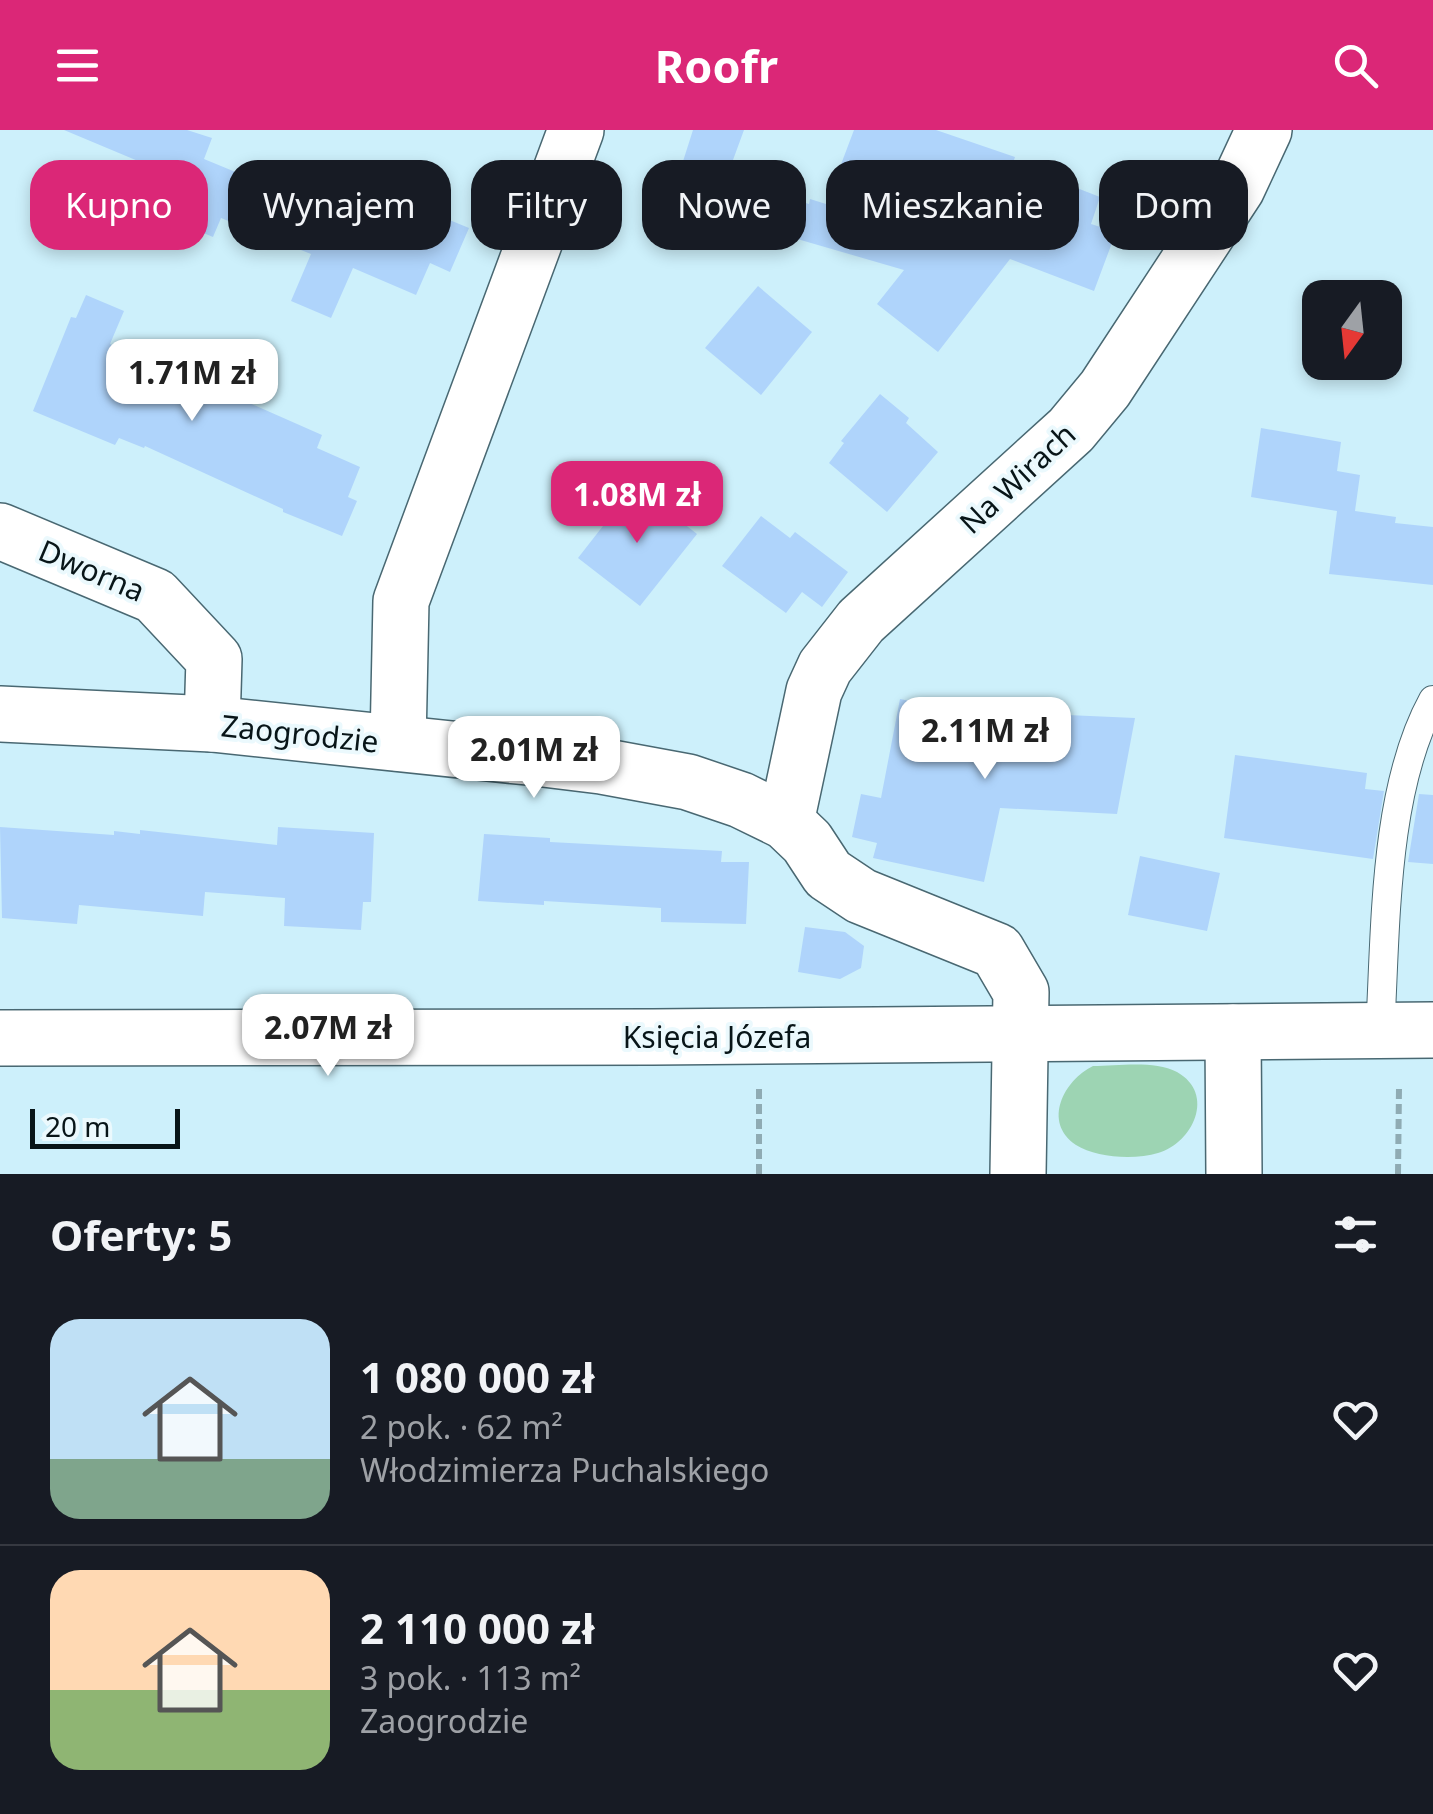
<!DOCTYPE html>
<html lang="pl">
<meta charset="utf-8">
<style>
body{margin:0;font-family:"Noto Sans",sans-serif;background:#242831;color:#f1f3f6;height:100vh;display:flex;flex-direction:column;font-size:38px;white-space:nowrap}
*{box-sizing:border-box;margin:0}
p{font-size:32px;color:#9ea1a6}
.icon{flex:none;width:55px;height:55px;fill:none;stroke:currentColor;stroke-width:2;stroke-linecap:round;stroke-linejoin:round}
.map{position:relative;height:1044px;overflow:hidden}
.side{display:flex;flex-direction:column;background:#171b24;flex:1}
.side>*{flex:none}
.guide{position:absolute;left:30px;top:30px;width:1375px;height:90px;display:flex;gap:20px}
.needle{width:65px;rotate:195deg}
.fabs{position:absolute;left:1302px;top:150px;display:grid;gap:20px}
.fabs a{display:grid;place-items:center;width:100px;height:100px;border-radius:20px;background:#171b24;box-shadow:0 5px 15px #0003;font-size:50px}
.scale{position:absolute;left:30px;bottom:25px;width:150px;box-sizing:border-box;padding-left:10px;border:5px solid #081518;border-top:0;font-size:28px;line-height:35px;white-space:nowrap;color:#081518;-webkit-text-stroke:8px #ebf9fd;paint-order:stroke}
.price{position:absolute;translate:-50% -85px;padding:0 22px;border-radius:20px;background:#fff;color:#222;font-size:32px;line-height:65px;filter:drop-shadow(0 2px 5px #0008)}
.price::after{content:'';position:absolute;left:50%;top:60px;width:30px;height:22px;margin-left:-15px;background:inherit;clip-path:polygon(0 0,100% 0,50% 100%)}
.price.active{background:#db2777;color:#fff}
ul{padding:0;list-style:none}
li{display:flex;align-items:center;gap:30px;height:250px;padding:0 50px}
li+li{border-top:2px solid #363941}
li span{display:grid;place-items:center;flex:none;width:280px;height:200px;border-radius:30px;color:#555}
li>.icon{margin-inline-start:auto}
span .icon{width:120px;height:120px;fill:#fffc;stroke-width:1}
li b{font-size:42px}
h2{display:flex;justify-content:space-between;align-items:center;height:120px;padding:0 50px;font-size:42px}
.chip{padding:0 35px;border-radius:30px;background:#171b24;box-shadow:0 5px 15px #0003;font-size:35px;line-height:90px}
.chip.active{background:#db2777;color:#fff}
header{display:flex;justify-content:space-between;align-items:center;height:130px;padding:0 50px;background:#db2777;color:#fff;font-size:45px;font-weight:700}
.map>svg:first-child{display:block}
.green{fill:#9dd4b3}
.building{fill:#afd4fb}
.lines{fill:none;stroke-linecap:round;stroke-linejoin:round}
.service-casing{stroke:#496872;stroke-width:30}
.minor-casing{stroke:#496872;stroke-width:58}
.tertiary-casing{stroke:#496872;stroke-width:58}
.path{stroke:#8fabb3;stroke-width:6;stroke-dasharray:10 5;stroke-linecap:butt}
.service{stroke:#fff;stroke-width:28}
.minor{stroke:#fff;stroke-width:55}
.tertiary{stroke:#fff;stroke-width:55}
.labels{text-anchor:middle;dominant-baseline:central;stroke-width:8;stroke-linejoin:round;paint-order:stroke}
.street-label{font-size:30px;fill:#081518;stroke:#ebf9fd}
</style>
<header><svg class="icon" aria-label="menu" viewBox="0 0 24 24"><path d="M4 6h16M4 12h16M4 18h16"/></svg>Roofr<svg class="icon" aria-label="search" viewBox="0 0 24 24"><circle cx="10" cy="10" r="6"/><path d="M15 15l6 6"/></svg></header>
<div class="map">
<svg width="1433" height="1044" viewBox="0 0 1433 1044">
<rect width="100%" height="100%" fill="#cdf0fb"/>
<!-- green -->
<path class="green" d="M1093 936C1118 936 1154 930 1177 942 1216 964 1193 1013 1158 1023 1135 1030 1096 1028 1076 1015 1042 992 1064 950 1093 936Z"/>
<!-- building -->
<g class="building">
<path d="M64 0H187L212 8 204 29 305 71 318 41 384 68 386 64 469 98 450 142 430 133 416 165 353 138 331 188 291 171 311 124 221 88 213 107 122 69 138 31Z"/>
<path d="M693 0H744L726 49 809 74 810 69 826 74 854 0H936L1015 27 1013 33 1100 67 1091 94 1116 102 1094 161 1010 129 938 222 877 174 904 140 670 72Z"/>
<path d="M758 156 812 202 761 265 705 218Z"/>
<path d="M86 165 124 181 110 214 150 232 146 243 214 273 220 260 322 305 317 318 360 337 348 367 357 371 342 406 283 382V379L145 316 144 318 119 308 115 315 33 281 71 187 76 188Z"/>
<path d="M880 264 909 288 906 293 938 322 887 382 829 333 844 313 841 311Z"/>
<path d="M1261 298 1341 312 1337 341 1360 345 1355 381 1396 387 1395 393 1433 397V455L1329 444 1337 381 1251 367Z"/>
<path d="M635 355 697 404 640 476 578 428Z"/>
<path d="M761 386 790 408 795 402 848 442 822 477 802 462 786 483 722 436Z"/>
<path d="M900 569 1044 598 1045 584 1135 588 1117 684 1000 678 984 752 873 728 877 713 852 707 861 664 881 668Z"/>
<path d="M1235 625 1367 643 1365 659 1384 661 1373 729 1224 708Z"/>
<path d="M1419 664 1433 665V734L1408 732Z"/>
<path d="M0 697 114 705V701L140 704V700L277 715 278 697 374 703 371 772H363L361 800 284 796 285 768 205 762 203 786 79 775 77 794 2 788Z"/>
<path d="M484 704 550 708V712L722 721 721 732H749L746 794 661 792V778L544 771V775L478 771Z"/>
<path d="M1140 726 1220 743 1207 801 1128 785Z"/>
<path d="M805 797 845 802 864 816 861 838 840 849 798 842Z"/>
</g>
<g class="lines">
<defs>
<path id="service" d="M1380 902C1386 799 1383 661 1433 570"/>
<g id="minor">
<path d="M0 401 155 466 214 529 212 594"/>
<path d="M0 584 212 594 527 627 601 636 688 652 741 670 786 692 807 712 828 744 861 766 997 821 1021 862 1018 1044"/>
<path d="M398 613 401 471 576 0"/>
<path d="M786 692 814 561 825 537 861 491 1071 300 1105 259 1237 58 1264 0"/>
<path d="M1233 902 1234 1044"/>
</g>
<path id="tertiary" d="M0 908 653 907 1433 900"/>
</defs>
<!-- service casing -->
<use href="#service" class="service-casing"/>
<!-- minor casing -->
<use href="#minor" class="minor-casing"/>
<!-- tertiary casing -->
<use href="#tertiary" class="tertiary-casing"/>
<!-- path -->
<g class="path">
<path d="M759 1044V955"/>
<path d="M1398 1044 1399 958"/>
</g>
<!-- service -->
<use href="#service" class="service"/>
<!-- minor -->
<use href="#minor" class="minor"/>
<!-- tertiary -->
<use href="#tertiary" class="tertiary"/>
</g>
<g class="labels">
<!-- street labels -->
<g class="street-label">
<text transform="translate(1017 348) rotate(-43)">Na Wirach</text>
<text transform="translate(92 440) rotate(23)">Dworna</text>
<text transform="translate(300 603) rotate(6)">Zaogrodzie</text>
<text x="717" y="906">Księcia Józefa</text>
</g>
</g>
</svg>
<div class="fabs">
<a><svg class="needle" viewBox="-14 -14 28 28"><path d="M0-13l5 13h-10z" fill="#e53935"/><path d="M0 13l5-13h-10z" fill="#9ea1a6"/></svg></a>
</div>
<div class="scale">20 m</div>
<b class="price" style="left:192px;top:294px">1.71M zł</b>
<b class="price active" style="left:637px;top:416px">1.08M zł</b>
<b class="price" style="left:985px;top:652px">2.11M zł</b>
<b class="price" style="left:534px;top:671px">2.01M zł</b>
<b class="price" style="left:328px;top:949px">2.07M zł</b>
<div class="guide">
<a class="chip active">Kupno</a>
<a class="chip">Wynajem</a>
<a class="chip">Filtry</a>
<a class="chip">Nowe</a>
<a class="chip">Mieszkanie</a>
<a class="chip">Dom</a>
</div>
</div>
<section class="side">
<h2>Oferty: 5<svg class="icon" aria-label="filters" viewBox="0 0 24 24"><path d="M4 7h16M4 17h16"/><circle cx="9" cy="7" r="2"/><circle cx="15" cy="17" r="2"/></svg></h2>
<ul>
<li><span style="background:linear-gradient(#bfe0f5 70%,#7fa58c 0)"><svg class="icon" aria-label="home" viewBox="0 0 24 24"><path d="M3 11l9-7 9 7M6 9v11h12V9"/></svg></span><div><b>1 080 000 zł</b><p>2 pok. · 62 m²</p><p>Włodzimierza Puchalskiego</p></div><svg class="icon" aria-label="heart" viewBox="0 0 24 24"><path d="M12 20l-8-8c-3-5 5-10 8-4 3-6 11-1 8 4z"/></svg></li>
<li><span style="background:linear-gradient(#ffd9b3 60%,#8fb573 0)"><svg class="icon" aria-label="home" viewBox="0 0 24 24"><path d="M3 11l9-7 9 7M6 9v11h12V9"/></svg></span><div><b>2 110 000 zł</b><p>3 pok. · 113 m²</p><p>Zaogrodzie</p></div><svg class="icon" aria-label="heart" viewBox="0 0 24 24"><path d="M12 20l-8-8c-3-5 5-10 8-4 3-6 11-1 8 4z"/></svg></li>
</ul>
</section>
